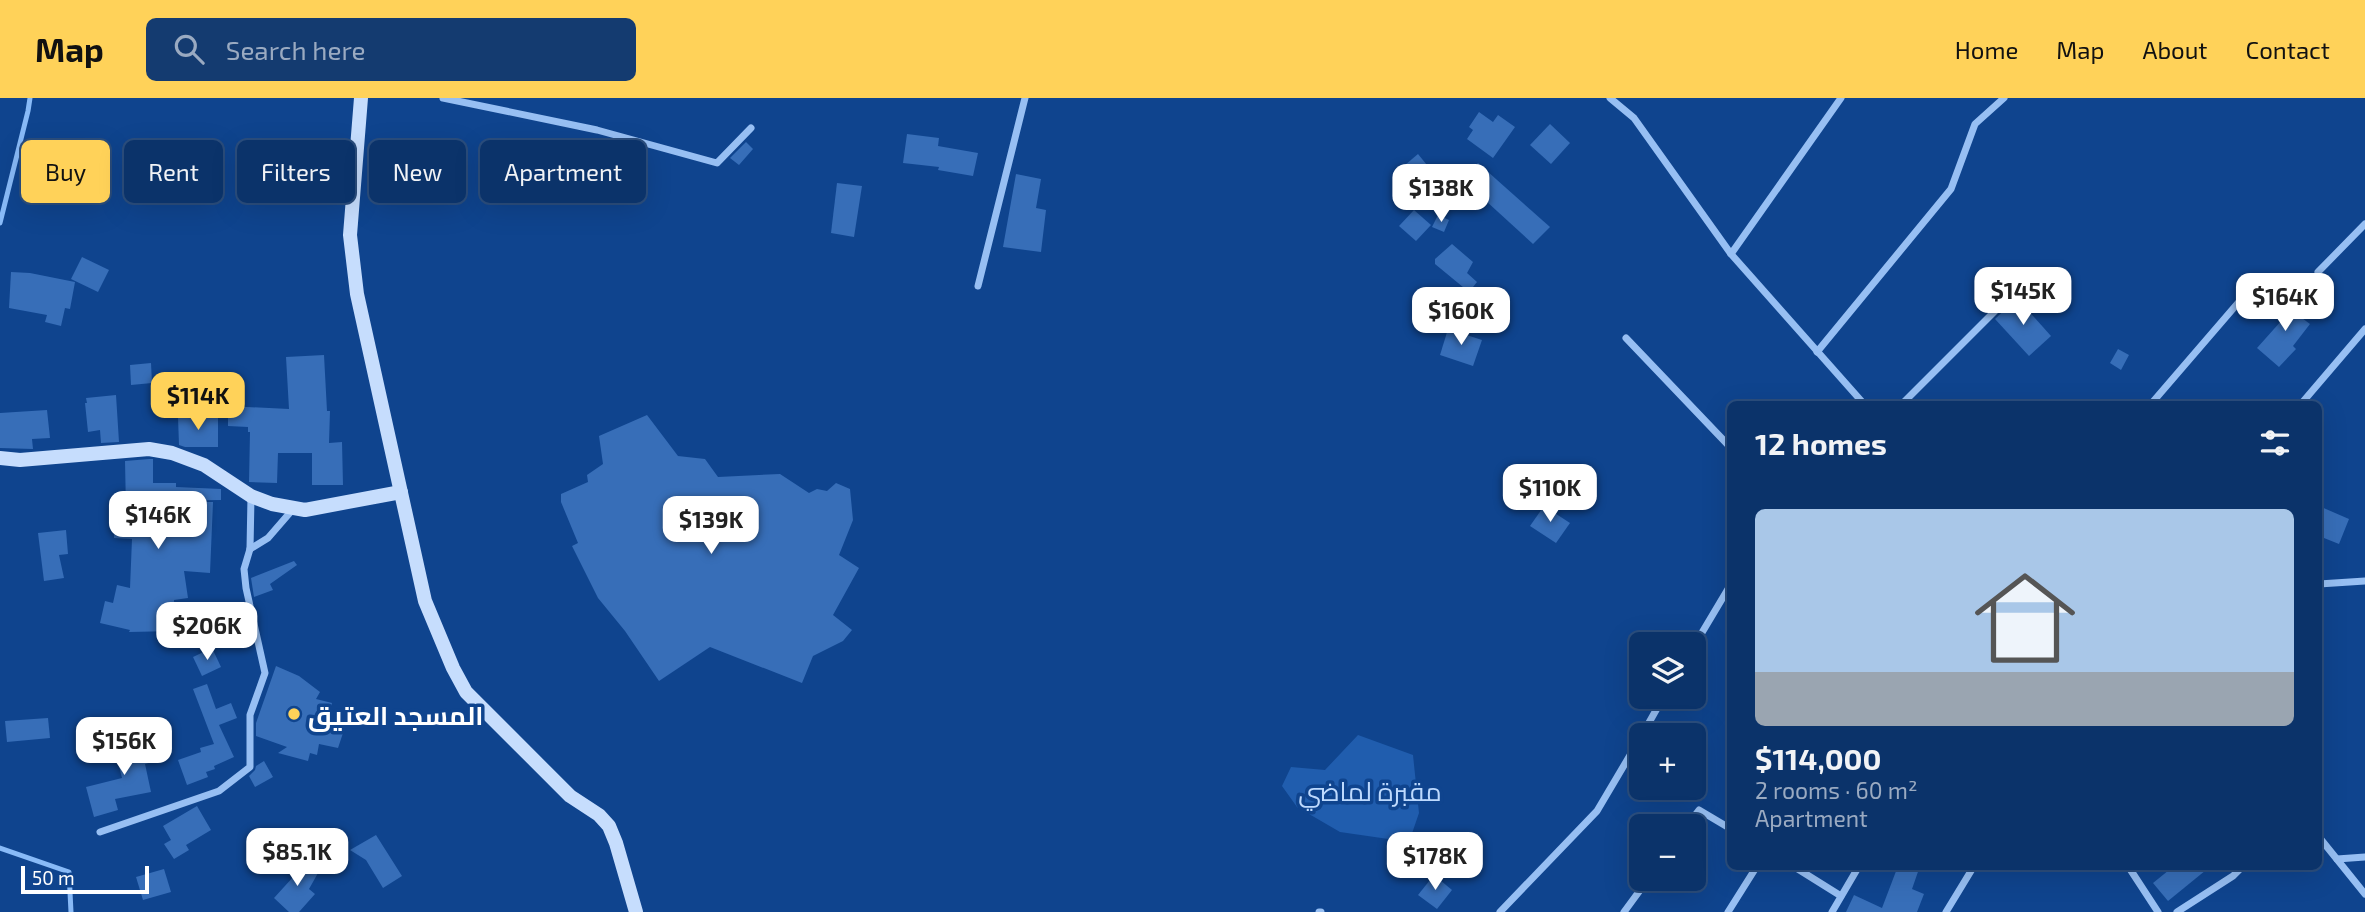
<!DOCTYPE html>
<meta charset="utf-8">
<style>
body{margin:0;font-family:"Exo 2",Cairo,sans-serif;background:#143b70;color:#f1f3f6;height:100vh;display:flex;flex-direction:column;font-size:26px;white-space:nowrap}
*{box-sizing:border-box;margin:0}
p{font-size:23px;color:#9aaac1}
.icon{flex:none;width:38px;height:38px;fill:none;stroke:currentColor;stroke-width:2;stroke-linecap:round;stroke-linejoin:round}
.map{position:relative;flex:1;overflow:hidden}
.drawer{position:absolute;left:1727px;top:303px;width:595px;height:469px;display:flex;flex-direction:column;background:#0b336a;border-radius:10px;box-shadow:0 7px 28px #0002,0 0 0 2px #2b4e7e}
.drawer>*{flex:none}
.top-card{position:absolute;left:21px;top:42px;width:665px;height:63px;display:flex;gap:14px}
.fabs{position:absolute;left:1629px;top:534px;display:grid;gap:14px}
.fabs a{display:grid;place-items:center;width:77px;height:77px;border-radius:10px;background:#0b336a;box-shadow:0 7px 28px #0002,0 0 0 2px #2b4e7e;font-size:35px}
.scale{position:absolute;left:21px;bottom:18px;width:128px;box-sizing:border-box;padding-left:7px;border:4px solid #fff;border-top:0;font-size:19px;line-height:24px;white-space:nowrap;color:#fff;-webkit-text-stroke:5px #0f448e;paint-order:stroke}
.price{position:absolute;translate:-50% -60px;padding:0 16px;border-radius:14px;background:#fff;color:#222;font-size:23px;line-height:46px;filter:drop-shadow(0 2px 4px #0008)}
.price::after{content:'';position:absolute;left:50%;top:42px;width:21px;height:16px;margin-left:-10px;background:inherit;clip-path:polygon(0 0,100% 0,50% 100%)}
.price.active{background:#ffd259;color:#111}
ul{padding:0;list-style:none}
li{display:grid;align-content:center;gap:14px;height:371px;padding:0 28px}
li+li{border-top:2px solid #2b4e7e}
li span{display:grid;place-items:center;height:217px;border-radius:10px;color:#555}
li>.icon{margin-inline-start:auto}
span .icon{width:126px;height:126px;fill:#fffc;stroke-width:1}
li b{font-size:30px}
h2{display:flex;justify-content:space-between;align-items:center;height:84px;padding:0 28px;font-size:30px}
.pill{padding:0 24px;border-radius:10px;background:#0b336a;box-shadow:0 7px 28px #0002,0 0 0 2px #2b4e7e;font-size:24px;line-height:63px}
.pill.active{background:#ffd259;color:#111}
header{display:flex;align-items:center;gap:42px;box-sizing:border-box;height:98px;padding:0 35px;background:#ffd259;color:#111}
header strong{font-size:33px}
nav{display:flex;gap:38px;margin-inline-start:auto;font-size:24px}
.search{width:490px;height:63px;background:#143b70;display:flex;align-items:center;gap:18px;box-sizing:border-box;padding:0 24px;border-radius:10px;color:#9aaac1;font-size:26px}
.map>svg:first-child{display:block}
.green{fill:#205dae}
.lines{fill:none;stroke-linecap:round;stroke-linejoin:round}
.stream{stroke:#88baf7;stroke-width:5}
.building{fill:#376eb8}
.street{stroke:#97bff3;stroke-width:7}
.secondary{stroke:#c6ddfd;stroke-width:14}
.poi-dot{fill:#ffd259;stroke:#0f448e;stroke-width:2.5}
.labels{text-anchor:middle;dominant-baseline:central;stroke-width:7;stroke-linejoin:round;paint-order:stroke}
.poi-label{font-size:26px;font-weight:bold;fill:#fff;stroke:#0f448e;text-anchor:start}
.park-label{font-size:26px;fill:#bedafe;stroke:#0f448e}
</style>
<header>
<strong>Map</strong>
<div class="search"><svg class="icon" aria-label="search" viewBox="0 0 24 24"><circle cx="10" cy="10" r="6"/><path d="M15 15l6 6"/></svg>Search here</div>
<nav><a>Home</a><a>Map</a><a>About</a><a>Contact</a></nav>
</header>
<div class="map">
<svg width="2365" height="814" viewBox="0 0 2365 814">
<rect width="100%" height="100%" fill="#0f448e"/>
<!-- green -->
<path class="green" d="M1358 637 1413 657 1419 715 1409 744 1340 734 1297 709 1282 688 1291 669 1325 672Z"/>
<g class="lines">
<!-- stream -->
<g class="stream">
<path d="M0 125 28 13 30 0"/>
<path d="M0 750 69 774 71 814"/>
</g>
</g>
<!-- building -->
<g class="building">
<path d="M1479 14 1493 24 1498 17 1515 29 1493 60 1467 41 1473 32 1469 29Z"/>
<path d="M1550 26 1570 45 1551 66 1530 47Z"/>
<path d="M907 36 939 40 938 48 978 55 973 78 938 72 939 69 903 65Z"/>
<path d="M391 40 395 57 378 60 375 44Z"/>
<path d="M746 44 753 51 739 67 730 60Z"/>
<path d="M294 54 329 60 322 101 287 95Z"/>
<path d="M1418 56 1431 72 1417 83 1405 67Z"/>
<path d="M1478 65 1550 129 1533 146 1463 82Z"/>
<path d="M1016 76 1041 81 1036 110 1046 112 1041 154 1003 149Z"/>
<path d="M837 85 862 88 854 139 831 135Z"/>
<path d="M1414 112 1431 127 1416 143 1399 128Z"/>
<path d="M1438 117 1449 122 1444 134 1432 129Z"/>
<path d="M1452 146 1473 164 1467 175 1477 184 1469 194 1435 166V161Z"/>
<path d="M82 159 109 172 98 194 71 181Z"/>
<path d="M11 174 30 175 75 184 70 211 65 210 61 228 45 224 47 217 9 210Z"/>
<path d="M2017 200 2051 238 2029 258 1995 221Z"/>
<path d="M2291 200 2308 213 2302 220 2310 226 2293 248 2296 251 2279 269 2257 250 2282 222 2276 218Z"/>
<path d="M1448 231 1482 242 1473 268 1440 257Z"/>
<path d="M2118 251 2129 257 2121 272 2110 265Z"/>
<path d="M324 257 327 313H330L329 345 342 344 343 387H312V355H278L277 385 249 384 250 334H248V329L228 328V308L289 311 286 259Z"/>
<path d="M151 265 152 285 131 287 130 267Z"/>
<path d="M116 297 119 344 101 345 100 332 88 334 85 305H87L86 300Z"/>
<path d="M47 312 50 340 32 341 33 351 0 350V315Z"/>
<path d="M647 317 678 358 705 361 718 379 780 376 809 395 817 391 827 393 836 385 850 391 853 422 839 457 859 470 833 517 852 532 843 543 813 558 802 585 710 549 659 583 625 533 598 500 572 448 578 445 561 404V396L588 384 587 377 603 366 599 338Z"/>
<path d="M218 318V349H185L179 347 178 319Z"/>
<path d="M149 361H153V385H176V389L221 391V402L150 403 149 432 187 435V404H213L210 475 184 473 188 500 174 502 175 533 129 534 130 532 100 525 105 503 113 505 117 487 130 490 132 441 114 440 115 411 126 412 125 363Z"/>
<path d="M1544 408 1570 425 1556 445 1530 428Z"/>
<path d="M2319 408 2349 421 2339 446 2319 438Z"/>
<path d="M66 432 68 456 59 457 64 480 44 483 38 435Z"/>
<path d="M294 463 297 467 270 486 273 492 254 499 251 480Z"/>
<path d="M212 550 221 569 202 578 193 559Z"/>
<path d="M276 568 299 578 320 594 316 601 332 605 325 627 344 632 338 650 319 646 317 657 310 655 308 663 278 655 287 649 256 638V625Z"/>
<path d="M207 586 216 611 231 605 237 620 219 627 234 659 214 668 215 671 206 674 208 679 187 687 178 662 201 654 200 650 214 646 193 591Z"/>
<path d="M48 620 50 640 7 644 5 623Z"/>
<path d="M150 640 156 663 145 666 151 694 115 701 118 712 94 719 86 689 122 680 114 648Z"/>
<path d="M264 663 273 679 255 689 249 678 255 672 256 668Z"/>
<path d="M197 708 211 732 186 747 189 752 174 761 164 746 171 742 163 728Z"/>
<path d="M376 737 402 778 383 790 366 762 350 752Z"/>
<path d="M296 762 318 775 309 791 315 796 299 814H289L274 800 294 778 289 775Z"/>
<path d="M1898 768H1920L1912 791 1924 796 1917 814H1846L1854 797 1882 810Z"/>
<path d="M2174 768H2211L2168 803 2153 785Z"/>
<path d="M164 771 171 794 143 802 136 779Z"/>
<path d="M1434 777 1452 792 1437 811 1418 797Z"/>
</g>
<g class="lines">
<!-- street -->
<g class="street">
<path d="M443 0 597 32 717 65 751 30"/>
<path d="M1610 0 1634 20 1731 156 1864 306"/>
<path d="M1731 156 1841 0"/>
<path d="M2318 174 2365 126"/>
<path d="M978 188 1025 0"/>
<path d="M1626 240 1731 350"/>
<path d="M1817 254 1951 91 1975 26 2004 0"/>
<path d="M1902 306 2035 173"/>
<path d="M2151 306 2244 198"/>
<path d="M2301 306 2365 231"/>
<path d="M250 451 268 440 294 410"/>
<path d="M2319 486 2365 483"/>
<path d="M1694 548 1731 486"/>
<path d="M1642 637 1664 598"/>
<path d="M1687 728 1699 712 1731 731"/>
<path d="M100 734 219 693 250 669V617L265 575 246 490 244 471 250 451 251 399"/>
<path d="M2319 739 2365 796"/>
<path d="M2337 761 2365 759"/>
<path d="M1793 768 1841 798"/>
<path d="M2128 768 2158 814"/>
<path d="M1319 814H1321"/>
<path d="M1500 814 1597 713 1642 637"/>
<path d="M1624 814 1649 780"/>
<path d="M1728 814 1757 768"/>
<path d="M1832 814 1859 768"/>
<path d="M1946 814 1974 768"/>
<path d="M2177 814 2233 778 2243 768"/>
</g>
<!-- secondary -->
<g class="secondary">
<path d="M361 0 350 137 357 196 425 503 453 570 466 594 570 698 599 717 609 728 616 745 636 814"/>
<path d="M0 360 20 362 149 351 172 355 204 367 251 398 272 406 305 412 401 394"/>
</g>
</g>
<!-- markers -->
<circle class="poi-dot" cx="294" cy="616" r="7"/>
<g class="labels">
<!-- poi labels -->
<g class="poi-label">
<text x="308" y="616">المسجد العتيق</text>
</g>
<!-- park labels -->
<g class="park-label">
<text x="1370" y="692">مقبرة لماضي</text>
</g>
</g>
</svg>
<div class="fabs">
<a><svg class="icon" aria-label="layers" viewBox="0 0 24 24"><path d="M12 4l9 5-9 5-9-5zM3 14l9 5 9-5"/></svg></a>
<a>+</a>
<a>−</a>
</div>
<div class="scale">50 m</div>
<b class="price" style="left:1441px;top:126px">$138K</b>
<b class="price" style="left:2023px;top:229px">$145K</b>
<b class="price" style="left:2285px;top:235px">$164K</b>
<b class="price" style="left:1461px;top:249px">$160K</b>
<b class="price active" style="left:198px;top:334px">$114K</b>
<b class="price" style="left:1550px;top:426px">$110K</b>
<b class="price" style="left:158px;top:453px">$146K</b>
<b class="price" style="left:711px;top:458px">$139K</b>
<b class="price" style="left:207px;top:564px">$206K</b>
<b class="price" style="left:124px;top:679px">$156K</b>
<b class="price" style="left:297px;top:790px">$85.1K</b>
<b class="price" style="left:1435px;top:794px">$178K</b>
<div class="top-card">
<a class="pill active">Buy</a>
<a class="pill">Rent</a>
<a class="pill">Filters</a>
<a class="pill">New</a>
<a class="pill">Apartment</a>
</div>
<section class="drawer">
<h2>12 homes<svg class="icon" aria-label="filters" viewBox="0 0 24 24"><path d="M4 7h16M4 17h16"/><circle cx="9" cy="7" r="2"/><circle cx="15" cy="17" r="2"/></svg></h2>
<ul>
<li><span style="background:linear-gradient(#a9c7e8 75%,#9aa5b1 0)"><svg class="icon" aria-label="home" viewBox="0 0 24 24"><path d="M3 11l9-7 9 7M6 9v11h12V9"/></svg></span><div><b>$114,000</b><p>2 rooms · 60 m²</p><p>Apartment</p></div></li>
</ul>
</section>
</div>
